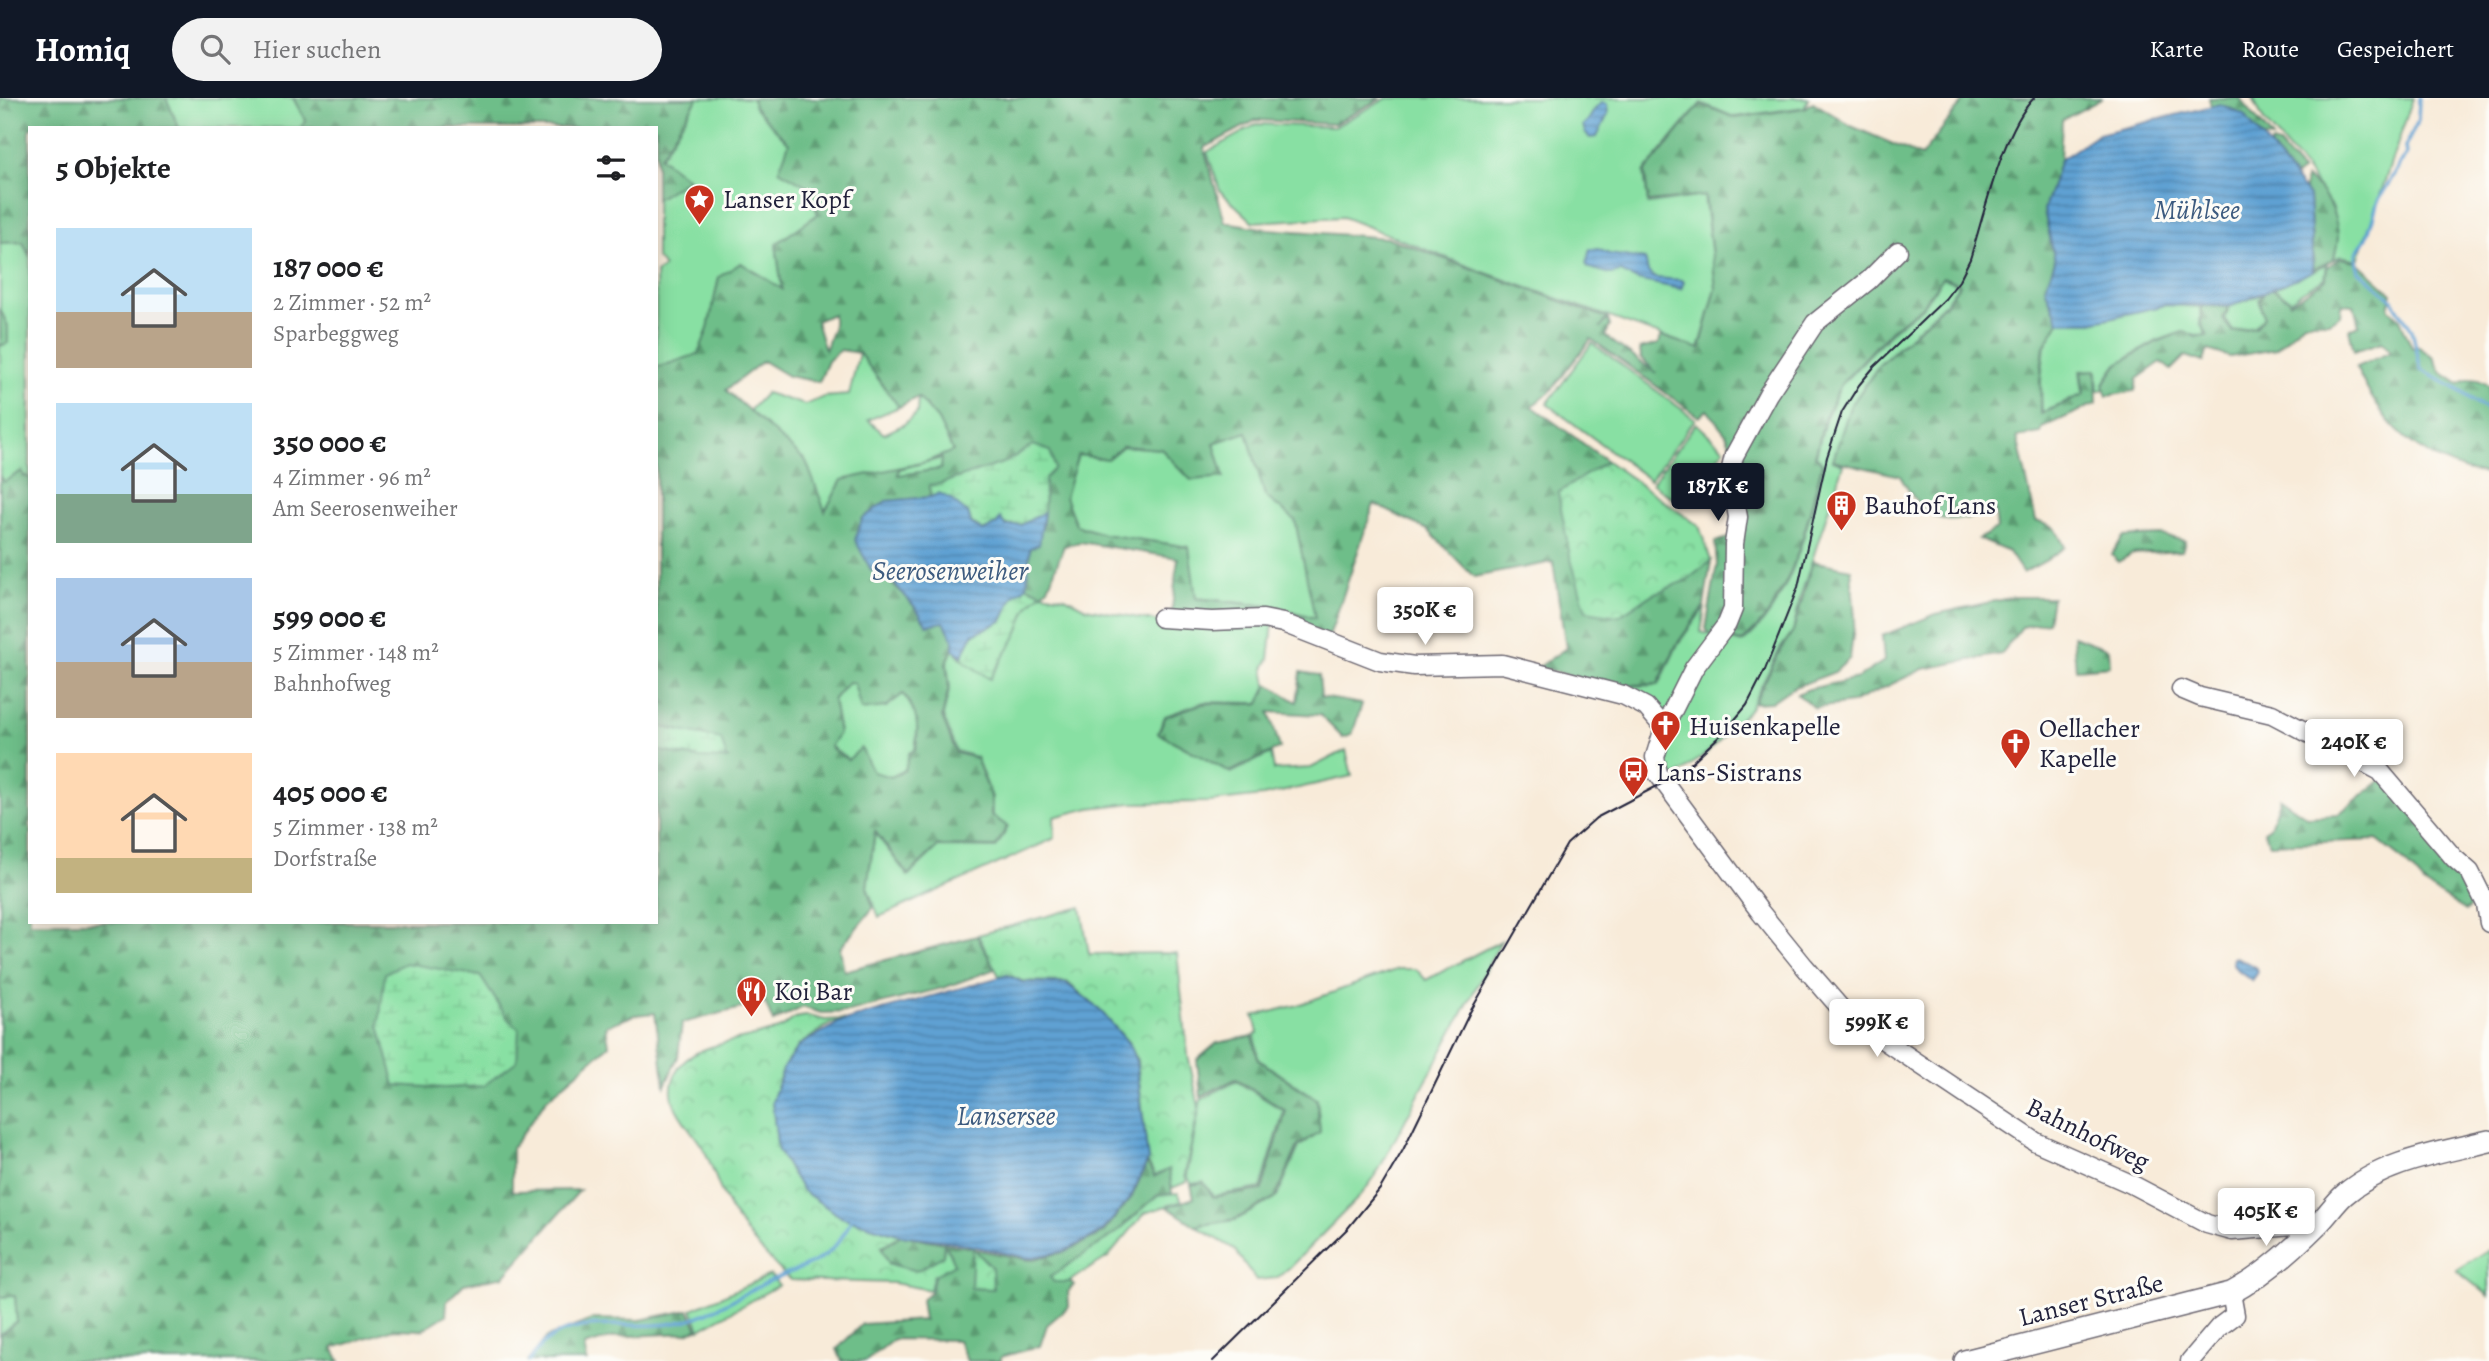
<!DOCTYPE html>
<html lang="de">
<meta charset="utf-8">
<style>
body{margin:0;font-family:Alegreya,serif;background:#f2f2f2;color:#202124;height:100vh;display:flex;flex-direction:column;font-size:26px;white-space:nowrap}
*{box-sizing:border-box;margin:0}
p{font-size:23px;color:#757577}
.icon{flex:none;width:38px;height:38px;fill:none;stroke:currentColor;stroke-width:2;stroke-linecap:round;stroke-linejoin:round}
.map{position:relative;flex:1;overflow:hidden}
.panel{position:absolute;left:28px;top:28px;width:630px;height:798px;display:flex;flex-direction:column;background:#fff;border-radius:0px;box-shadow:0 4px 18px #0003}
.panel>*{flex:none}
.price{position:absolute;translate:-50% -60px;padding:0 16px;border-radius:7px;background:#fff;color:#222;font-size:23px;line-height:46px;filter:drop-shadow(0 2px 4px #0008)}
.price::after{content:'';position:absolute;left:50%;top:42px;width:21px;height:16px;margin-left:-10px;background:inherit;clip-path:polygon(0 0,100% 0,50% 100%)}
.price.selected{background:#111827;color:#fff}
ul{padding:0;list-style:none}
li{display:flex;align-items:center;gap:21px;height:175px;padding:0 28px}
li span{display:grid;place-items:center;flex:none;width:196px;height:140px;border-radius:0px;color:#555}
li>.icon{margin-inline-start:auto}
span .icon{width:84px;height:84px;fill:#fffc;stroke-width:1}
li b{font-size:30px}
h2{display:flex;justify-content:space-between;align-items:center;height:84px;padding:0 28px;font-size:30px}
header{display:flex;align-items:center;gap:42px;box-sizing:border-box;height:98px;padding:0 35px;background:#111827;color:#fff}
header strong{font-size:33px}
nav{display:flex;gap:38px;margin-inline-start:auto;font-size:24px}
.search{width:490px;height:63px;background:#f2f2f2;display:flex;align-items:center;gap:18px;box-sizing:border-box;padding:0 24px;border-radius:38px;color:#757577;font-size:26px}
.map>svg:first-child{display:block}
.green{fill:#88e0a3;stroke:#55816f;stroke-width:2}
.forest{fill:url(#forest-firs);stroke:#487062;stroke-width:2;fill-rule:evenodd}
.wetland{fill:url(#wetland-marsh);stroke:#55816f;stroke-width:2}
.park{fill:url(#park-crowns);stroke:#55816f;stroke-width:2}
.water{fill:url(#water-rules);stroke:#406287;stroke-width:2}
.lines{fill:none;stroke-linecap:round;stroke-linejoin:round}
.stream{stroke:#5fa1d3;stroke-width:3.5}
.minor-casing{stroke:#6d6872;stroke-width:21}
.major-casing{stroke:#6d6872;stroke-width:24}
.minor{stroke:#fff;stroke-width:18}
.major{stroke:#fff;stroke-width:21}
.tram{stroke:#22223b;stroke-width:2}
.labels{text-anchor:middle;dominant-baseline:central;stroke-width:6;stroke-linejoin:round;paint-order:stroke}
.poi-label{font-size:26px;fill:#22223b;stroke:#fdfcf7;text-anchor:start}
.street-label{font-size:26px;fill:#22223b;stroke:#fdfcf7}
.water-label{font-size:28px;font-style:italic;fill:#3d5b7f;stroke:#fdfcf7}
</style>
<header>
<strong>Homiq</strong>
<div class="search"><svg class="icon" aria-label="search" viewBox="0 0 24 24"><circle cx="10" cy="10" r="6"/><path d="M15 15l6 6"/></svg>Hier suchen</div>
<nav><a>Karte</a><a>Route</a><a>Gespeichert</a></nav>
</header>
<div class="map">
<svg width="2489" height="1263" viewBox="0 0 2489 1263">
<defs>
<pattern id="forest-firs" width="22" height="20" patternUnits="userSpaceOnUse" patternTransform="scale(1.75)"><rect width="22" height="20" fill="#6ebe89"/><path d="M5 1l3.5 6h-7zM16 11l3.5 6h-7z" fill="#5a9a71"/></pattern>
<pattern id="wetland-marsh" width="20" height="14" patternUnits="userSpaceOnUse" patternTransform="scale(1.75)"><rect width="20" height="14" fill="#88e0a3"/><path d="M1 5h8M5 5V1M11 12h8M15 12V8" fill="none" stroke="#75c08d"/></pattern>
<pattern id="park-crowns" width="20" height="18" patternUnits="userSpaceOnUse" patternTransform="scale(1.75)"><rect width="20" height="18" fill="#88e0a3"/><path d="M2 6a3 3 0 1 1 6 0M12 15a3 3 0 1 1 6 0" fill="none" stroke="#75c08d"/></pattern>
<pattern id="water-rules" width="6" height="5" patternUnits="userSpaceOnUse" patternTransform="scale(1.75)"><rect width="6" height="5" fill="#5fa1d3"/><path d="M0 2.5h6" fill="none" stroke="#4e83ac"/></pattern>
</defs>
<rect width="100%" height="100%" fill="#fdfcf7"/>
<filter id="ink" filterUnits="userSpaceOnUse"><feTurbulence type="fractalNoise" baseFrequency=".0143" numOctaves="2"/><feDisplacementMap in="SourceGraphic" scale="14" xChannelSelector="R" yChannelSelector="G"/><feConvolveMatrix kernelMatrix="1 2 1 2 8 2 1 2 1" color-interpolation-filters="sRGB"/></filter>
<filter id="wash" filterUnits="userSpaceOnUse"><feTurbulence type="fractalNoise" baseFrequency=".00686" numOctaves="4" result="noise"/><feDisplacementMap in="SourceGraphic" scale="28" xChannelSelector="R" yChannelSelector="G"/><feGaussianBlur stdDeviation="1.57" result="paint"/><feColorMatrix in="noise" values="0 0 0 0 0 0 0 0 0 0 0 0 0 0 0 0 0 1.4 0 .05"/><feComposite in="paint" operator="in"/></filter>
<g filter="url(#wash)">
<rect width="100%" height="100%" fill="#f8ebd9"/>
<!-- green -->
<g class="green">
<path d="M166 0H293L306 24 300 30H179Z"/>
<path d="M698 0H752L755 9 789 45 780 72 807 88 818 116 776 146 782 192 741 165 719 179 708 231 698 257 656 270V175L664 169 656 159V101L688 81 660 60Z"/>
<path d="M1387 0H1809L1804 9 1734 19 1701 5 1644 74 1648 106 1704 98 1716 190 1699 251 1478 172 1343 119 1253 124 1220 93 1207 54 1257 26 1334 29Z"/>
<path d="M2253 0H2413L2358 162 2341 158 2334 161 2338 139 2332 110 2305 71 2264 23Z"/>
<path d="M23 144 30 159V380L24 378 22 373 4 384 0 379V248L8 244V228L0 211V145Z"/>
<path d="M2327 166 2325 180 2301 194 2289 204V200L2273 191Z"/>
<path d="M1943 180 1959 186 1944 206 1879 267 1850 309 1833 362 1843 366 1800 500 1793 533 1780 551 1749 612 1708 654 1669 684 1661 671 1670 626 1606 589 1659 587 1678 546 1705 509 1701 534 1742 545C1791 508 1809 423 1823 366L1816 358 1826 319 1841 287 1894 231 1922 209Z"/>
<path d="M2263 196 2259 202 2264 218 2255 229 2233 233 2225 221 2229 209Z"/>
<path d="M2166 207 2200 209V226L2207 237 2195 238 2185 233 2157 243 2117 266 2103 286 2104 291 2098 293 2097 272 2080 273 2083 296 2042 315 2041 283 2045 248 2059 224H2091Z"/>
<path d="M1592 245 1695 321 1650 382 1547 306Z"/>
<path d="M859 255 899 309 868 322 884 336 903 327 917 315 918 298 938 322 953 353 931 363 943 359 941 371 897 378 899 371 825 414 806 363 748 314 766 295 805 307 824 299 849 297Z"/>
<path d="M1696 325 1724 351 1682 407 1652 385Z"/>
<path d="M1247 333 1265 398 1295 422 1316 520 1277 509 1195 500 1189 449 1103 436 1076 427 1065 399 1078 357 1107 361 1123 348 1161 351 1191 382 1224 379 1214 344Z"/>
<path d="M1042 495 1065 499 1086 510 1155 523 1273 525 1269 561 1264 570 1267 587 1259 605 1204 604 1165 618 1158 635 1231 675 1271 655 1274 672 1311 670 1346 652 1352 678 1263 698 1210 704 1132 705 1090 710 1054 719 1055 740 879 819 867 789 875 735 908 778 938 749 996 750 1008 729 992 717V699L976 659 956 653 943 618 950 589 947 565 953 551 964 563 1020 530C1022 514 1029 504 1042 495Z"/>
<path d="M848 584 854 585 886 609 903 596C919 617 919 625 915 651L909 656 905 672C901 675 895 679 890 679 869 679 846 660 830 648L839 635 833 602Z"/>
<path d="M1501 843 1376 1077 1361 1097 1290 1169 1277 1180 1256 1182 1234 1151 1196 1128 1236 1122 1277 1099 1299 1049 1320 1033 1317 1001 1258 961 1255 937 1258 935 1254 918 1298 907 1398 871H1416L1426 882Z"/>
<path d="M1236 983 1284 1013 1261 1090 1213 1098 1204 1084 1191 1086 1187 1077 1201 1001Z"/>
<path d="M2489 1151V1198L2456 1172Z"/>
<path d="M770 1177 779 1187 700 1231 692 1211Z"/>
<path d="M15 1197 17 1223 0 1237V1199Z"/>
</g>
<!-- forest -->
<g class="forest">
<path d="M0 0H166L179 30H30V159L23 144 0 145Z"/>
<path d="M293 0H698L660 59 688 81 656 101V30H300L306 23Z"/>
<path d="M752 0H1099L1104 5 1136 0H1381L1334 26 1256 22 1204 50 1225 124 1268 131 1388 140 1607 220 1600 230 1608 221 1610 228 1605 238 1656 275 1641 259 1640 251 1659 246 1661 238 1700 251 1716 190 1705 98 1648 104 1645 74 1701 6 1735 20 1804 10 1813 4 1851 28 1921 58 1966 0H2103L2062 22 2060 62 2044 112 2055 163 2045 190 2059 224 2044 248 2040 283 2041 316 2084 297 2081 273 2096 272 2097 305 2042 330 2041 335 2017 339 2036 423 2055 430 2065 449 2047 462 2023 475 2009 454 1978 441 1997 431 1995 412C1944 430 1927 426 1900 378L1833 362 1850 309 1879 268 1945 206 1960 186 1943 179 1922 208 1893 230 1841 286 1825 319 1815 358 1822 365C1808 423 1791 507 1741 544L1710 536 1706 531 1717 466 1715 444 1728 440 1740 444 1732 350 1726 336 1707 312 1699 319 1591 241 1550 294 1532 308 1607 363 1558 395 1619 518 1651 497 1687 482 1711 463 1704 508 1677 546 1658 586 1606 588 1539 569 1566 550 1553 464 1474 479 1428 432 1374 406 1329 539 1276 518 1171 519 1178 460 1080 444 1064 448 1048 490 1042 495 1027 488 1030 450 1043 428 1044 414 1045 380 1033 347 1006 364 940 386 929 387 931 399 886 403 862 421 871 472C897 486 911 502 927 527L944 523 953 541V551L946 565 949 589 942 619 956 655 976 660 991 699V717L1007 728 996 749 938 748 908 777 875 733 867 789 873 810 840 850 844 873 977 838 995 871 946 889 849 914 821 915 803 909 773 924 765 904 682 925 678 959 665 988 655 915 635 917 606 928 609 947 547 1001 512 1050V1093L580 1092 504 1178 464 1186 447 1203 446 1217 422 1232 394 1231 333 1250 340 1263H0V1237L17 1223 15 1198 0 1199V379L4 384 22 373 24 378 30 380V824H656V652L699 660H727L678 632 656 628V270L698 256 708 231 719 179 741 165 782 191 776 146 818 116 807 88 779 72 789 45 754 9ZM833 216V230L825 253 816 223ZM840 252 859 255 899 309 918 299 938 322 953 353 925 364 842 382 825 413 806 363 726 292 763 263 788 278 819 284 828 263ZM1247 334 1265 398 1295 422 1315 520 1277 509 1196 500 1189 449 1103 436 1076 427 1065 399 1078 357 1107 361 1123 348 1161 351 1191 382 1224 379 1214 345ZM942 360 941 371 898 377 899 371ZM848 584 854 585 861 612 886 609 903 596C918 614 919 628 916 651L909 655 905 672 891 679 873 674 861 650 848 662 830 649 839 635 833 602ZM480 878 508 921 483 988 445 990 395 987 379 927Z"/>
<path d="M2209 0H2240L2273 41 2263 40C2250 25 2234 3 2211 8Z"/>
<path d="M2272 45 2279 47 2302 74 2294 79 2270 48Z"/>
<path d="M2305 80C2324 90 2337 116 2338 138 2338 145 2335 154 2334 161L2314 171 2309 98 2305 92Z"/>
<path d="M2340 160 2356 163 2392 195 2388 210 2399 219 2412 250 2418 248 2434 260 2441 274 2459 286C2471 279 2478 280 2489 288V378C2481 374 2471 374 2463 371 2406 352 2380 321 2356 269L2391 254 2382 244 2354 253 2349 231 2359 227 2354 207 2341 206 2340 217 2329 224H2304L2276 251 2230 259 2208 252 2203 264 2185 258 2171 272 2161 264 2137 281 2135 293 2107 298 2103 287 2118 266 2157 244 2185 233 2195 239 2208 238 2201 225 2202 208 2228 209 2223 221 2233 234 2256 230 2264 218 2260 202 2264 194 2271 191 2289 201 2290 205 2326 181 2327 169Z"/>
<path d="M0 211 8 228V245L0 248Z"/>
<path d="M2161 437 2185 443 2182 453 2132 456 2118 464 2112 457 2123 439Z"/>
<path d="M1813 463 1851 471 1855 521 1850 560 1835 574 1790 591 1771 604 1754 605 1781 551 1793 533Z"/>
<path d="M2014 499H2052L2048 524 2022 529 2001 556 1923 571 1852 605 1815 610 1797 596 1809 591 1858 580 1884 563 1882 538 1936 516Z"/>
<path d="M2073 538 2109 551 2110 568 2076 571Z"/>
<path d="M1301 574 1319 577 1321 599 1362 606 1352 637 1343 640 1320 617 1269 614 1280 650 1230 674 1158 635 1166 618 1204 605 1260 606 1268 586 1297 604Z"/>
<path d="M2384 680 2465 775 2477 802 2466 813 2425 787 2404 763 2377 742 2270 746 2264 733 2270 729 2280 700 2307 719 2337 717Z"/>
<path d="M1253 938 1258 962 1317 1002 1320 1034 1298 1048 1276 1099 1236 1121 1196 1128 1167 1109 1194 1100 1191 1087 1204 1085 1213 1099 1262 1092 1286 1013 1236 981 1201 998 1197 962 1217 945Z"/>
<path d="M1147 1065 1154 1079 1169 1071 1172 1096 1158 1097 1113 1137 1050 1179 1054 1184H1071L1074 1187 1068 1193 1069 1208 1047 1227 1040 1248 1001 1259V1263H967L958 1242 894 1241 866 1263H842L837 1251 862 1226 924 1222 921 1201 931 1194 934 1178 954 1166 945 1145 973 1150 971 1190 992 1191V1170L974 1151 1029 1162 1065 1154 1103 1135 1132 1099Z"/>
<path d="M901 1137 944 1145 943 1158 916 1173 889 1165 882 1150Z"/>
<path d="M689 1212 698 1231 686 1235 614 1239 584 1248 587 1263H528L547 1239 594 1221 640 1222Z"/>
</g>
<!-- wetland -->
<g class="wetland">
<path d="M1033 347 1050 353 1055 370 1045 380 1044 414 1021 427 997 426 983 433 971 424 968 415 931 399 929 387 940 386 1006 364Z"/>
<path d="M1027 488 1042 495C1025 507 1026 514 1019 532 1011 549 999 565 990 581L964 563 962 558 973 536 1002 523 1013 499Z"/>
<path d="M656 628 721 641 727 661 699 660 656 652Z"/>
<path d="M405 865 480 878 508 921 519 931 517 963 483 988 445 990 395 987 379 927 385 875Z"/>
</g>
<!-- park -->
<g class="park">
<path d="M1607 363 1699 428 1711 463 1687 482 1651 497 1619 518 1586 513 1570 458 1558 395Z"/>
<path d="M1081 809 1089 856 1177 855 1188 957 1199 1009 1185 1076 1187 1084 1172 1090 1169 1071 1155 1078 1148 1065 1137 962 1129 945 1099 911 1067 884 1022 883 1007 876 999 878 978 837Z"/>
<path d="M809 918 825 922 845 921 830 926 799 947 784 968 772 1004 778 1053 803 1093 841 1119 900 1137 881 1149 889 1166 916 1173 943 1158 945 1146 954 1166 933 1178 930 1192 893 1185 790 1182C764 1156 740 1132 724 1099 716 1084 712 1065 703 1050 689 1026 661 1006 676 975 687 950 726 945 750 939 760 936 772 934 781 930 795 922 789 919 809 918Z"/>
<path d="M1178 1095 1182 1103 1145 1115 1108 1159 1068 1184H1054L1050 1179 1114 1137 1158 1097Z"/>
<path d="M973 1150 992 1170 993 1191 971 1190Z"/>
</g>
<!-- water -->
<g class="water">
<path d="M1602 5 1607 6 1608 16 1597 39 1590 40 1585 35 1583 27C1592 21 1592 10 1602 5Z"/>
<path d="M2220 6 2244 17 2309 98 2313 173 2232 208 2166 207 2091 224H2059L2045 190 2055 163 2044 112 2060 62 2099 36Z"/>
<path d="M1590 151H1598L1609 156 1645 161 1648 174 1655 180 1682 182 1684 184 1681 191 1637 182 1621 174 1611 176 1589 170 1586 166Z"/>
<path d="M939 395C952 400 957 408 968 415L971 425 983 433 997 426 1000 420 1006 428 1021 427 1044 414 1039 446 1030 450 1027 488 1013 499 1002 523 973 536 962 558 953 551V541L944 524 927 527 916 510 893 484 871 472 855 442 862 421 886 403 931 399Z"/>
<path d="M2236 859 2257 870 2258 874 2252 883 2237 872 2232 864 2233 860Z"/>
<path d="M1007 877 1022 884 1066 885 1099 911 1129 946 1136 963 1148 1062 1131 1099 1102 1134 1065 1153 1028 1160 954 1144 901 1137 841 1119 803 1093 778 1053 772 1004 784 968 800 947 840 924Z"/>
</g>
<g class="lines">
<!-- stream -->
<g class="stream">
<path d="M2419 0 2418 23 2405 49 2406 56 2378 103 2367 139 2356 155 2357 166 2359 173 2391 200 2402 217 2412 232 2421 272 2455 290 2489 313"/>
<path d="M779 1179C816 1164 834 1160 851 1122"/>
<path d="M529 1263C533 1258 538 1251 543 1246 576 1214 642 1235 684 1223 717 1214 745 1193 777 1180"/>
</g>
</g>
</g>
<g filter="url(#ink)">
<g class="lines">
<defs>
<g id="minor">
<path d="M1898 153 1869 182 1815 225 1768 296 1734 358 1730 375 1738 419 1734 446 1733 511 1727 526 1694 570 1664 630 1655 659 1658 676 1761 815 1804 868 1843 913 1876 937 2036 1044 2131 1086 2207 1126 2232 1133 2317 1126"/>
<path d="M1161 520 1212 523 1263 521 1283 525 1380 563 1414 568 1502 566 1623 597 1646 609 1664 630"/>
<path d="M2181 591 2200 599 2272 616 2380 673 2454 760 2470 774 2486 806 2489 825"/>
<path d="M2190 1263 2219 1229 2235 1217 2231 1195"/>
</g>
<path id="major" d="M1965 1263 2231 1195C2263 1178 2293 1151 2319 1125 2328 1116 2335 1105 2344 1097 2383 1063 2440 1055 2489 1043"/>
</defs>
<!-- minor casing -->
<use href="#minor" class="minor-casing"/>
<!-- major casing -->
<use href="#major" class="major-casing"/>
<!-- minor -->
<use href="#minor" class="minor"/>
<!-- major -->
<use href="#major" class="major"/>
<!-- tram -->
<path class="tram" d="M1213 1263 1348 1130 1380 1091 1403 1052 1470 914 1567 746 1596 720 1663 685 1688 668 1727 631 1747 607 1765 572 1798 489 1827 359 1842 314 1859 287 1874 269 1945 201 1959 183 1970 161C1984 117 2003 31 2034 0"/>
</g>
</g>
<!-- icons -->
<defs>
<symbol id="sight-pin" viewBox="-11 -11 22 30"><path d="M0 17L-7.5 6A9.5 9.5 0 1 1 7.5 6Z" fill="#c8321e" stroke="#fdfcf7"/><path d="M0-6L1.8-2.2L6-1.7L2.9 1.2L3.7 5.4L0 3.3L-3.7 5.4L-2.9 1.2L-6-1.7L-1.8-2.2Z" fill="#fff"/></symbol>
<symbol id="building-pin" viewBox="-11 -11 22 30"><path d="M0 17L-7.5 6A9.5 9.5 0 1 1 7.5 6Z" fill="#c8321e" stroke="#fdfcf7"/><path d="M-4-6H4V6H1V3H-1V6H-4ZM-2.5-4.3h1.7v1.8h-1.7ZM.8-4.3h1.7v1.8H.8ZM-2.5-1h1.7V.8h-1.7ZM.8-1h1.7V.8H.8Z" fill="#fff"/></symbol>
<symbol id="church-pin" viewBox="-11 -11 22 30"><path d="M0 17L-7.5 6A9.5 9.5 0 1 1 7.5 6Z" fill="#c8321e" stroke="#fdfcf7"/><path d="M-1.2-6h2.4v3.5h3.3v2.4h-3.3V6h-2.4V-.1h-3.3v-2.4h3.3Z" fill="#fff"/></symbol>
<symbol id="bus-pin" viewBox="-11 -11 22 30"><path d="M0 17L-7.5 6A9.5 9.5 0 1 1 7.5 6Z" fill="#c8321e" stroke="#fdfcf7"/><path d="M-5-6H5V4H4V6H2V4H-2V6H-4V4H-5ZM-3.5-4V0h7V-4ZM-3.5 1.2v1.5H-2V1.2ZM2 1.2v1.5H3.5V1.2Z" fill="#fff"/></symbol>
<symbol id="restaurant-pin" viewBox="-11 -11 22 30"><path d="M0 17L-7.5 6A9.5 9.5 0 1 1 7.5 6Z" fill="#c8321e" stroke="#fdfcf7"/><path d="M-5-6h1v4h1v-4h1v4h1v-4h1v5L-1.5 .5V6h-2V.5L-5-1ZM5-6V6H3V1.5H1.5Q1.5-4 5-6Z" fill="#fff"/></symbol>
</defs>
<g fill-rule="evenodd">
<use href="#sight-pin" x="682" y="84" width="35" height="47"/>
<use href="#building-pin" x="1824" y="390" width="35" height="47"/>
<use href="#church-pin" x="1648" y="610" width="35" height="47"/>
<use href="#church-pin" x="1998" y="628" width="35" height="47"/>
<use href="#bus-pin" x="1616" y="656" width="35" height="47"/>
<use href="#restaurant-pin" x="734" y="876" width="35" height="47"/>
</g>
<g class="labels">
<!-- poi labels -->
<g class="poi-label">
<text x="723" y="101">Lanser Kopf</text>
<text x="1864" y="407">Bauhof Lans</text>
<text x="1689" y="628">Huisenkapelle</text>
<text x="2039" y="630">Oellacher<tspan x="2039" dy="30">Kapelle</tspan></text>
<text x="1656" y="674">Lans-Sistrans</text>
<text x="774" y="893">Koi Bar</text>
</g>
<!-- street labels -->
<g class="street-label">
<text transform="translate(2088 1036) rotate(26)">Bahnhofweg</text>
<text transform="translate(2091 1202) rotate(-14)">Lanser Straße</text>
</g>
<!-- water labels -->
<g class="water-label">
<text x="2197" y="112">Mühlsee</text>
<text x="950" y="473">Seerosenweiher</text>
<text x="1006" y="1018">Lansersee</text>
</g>
</g>
</svg>
<b class="price selected" style="left:1718px;top:425px">187K €</b>
<b class="price" style="left:1425px;top:549px">350K €</b>
<b class="price" style="left:2354px;top:681px">240K €</b>
<b class="price" style="left:1877px;top:961px">599K €</b>
<b class="price" style="left:2266px;top:1150px">405K €</b>
<section class="panel">
<h2>5 Objekte<svg class="icon" aria-label="filters" viewBox="0 0 24 24"><path d="M4 7h16M4 17h16"/><circle cx="9" cy="7" r="2"/><circle cx="15" cy="17" r="2"/></svg></h2>
<ul>
<li><span style="background:linear-gradient(#bfe0f5 60%,#b9a48a 0)"><svg class="icon" aria-label="home" viewBox="0 0 24 24"><path d="M3 11l9-7 9 7M6 9v11h12V9"/></svg></span><div><b>187 000 €</b><p>2 Zimmer · 52 m²</p><p>Sparbeggweg</p></div></li>
<li><span style="background:linear-gradient(#bfe0f5 65%,#7fa58c 0)"><svg class="icon" aria-label="home" viewBox="0 0 24 24"><path d="M3 11l9-7 9 7M6 9v11h12V9"/></svg></span><div><b>350 000 €</b><p>4 Zimmer · 96 m²</p><p>Am Seerosenweiher</p></div></li>
<li><span style="background:linear-gradient(#a9c7e8 60%,#b9a48a 0)"><svg class="icon" aria-label="home" viewBox="0 0 24 24"><path d="M3 11l9-7 9 7M6 9v11h12V9"/></svg></span><div><b>599 000 €</b><p>5 Zimmer · 148 m²</p><p>Bahnhofweg</p></div></li>
<li><span style="background:linear-gradient(#ffd9b3 75%,#c2b280 0)"><svg class="icon" aria-label="home" viewBox="0 0 24 24"><path d="M3 11l9-7 9 7M6 9v11h12V9"/></svg></span><div><b>405 000 €</b><p>5 Zimmer · 138 m²</p><p>Dorfstraße</p></div></li>
</ul>
</section>
</div>
